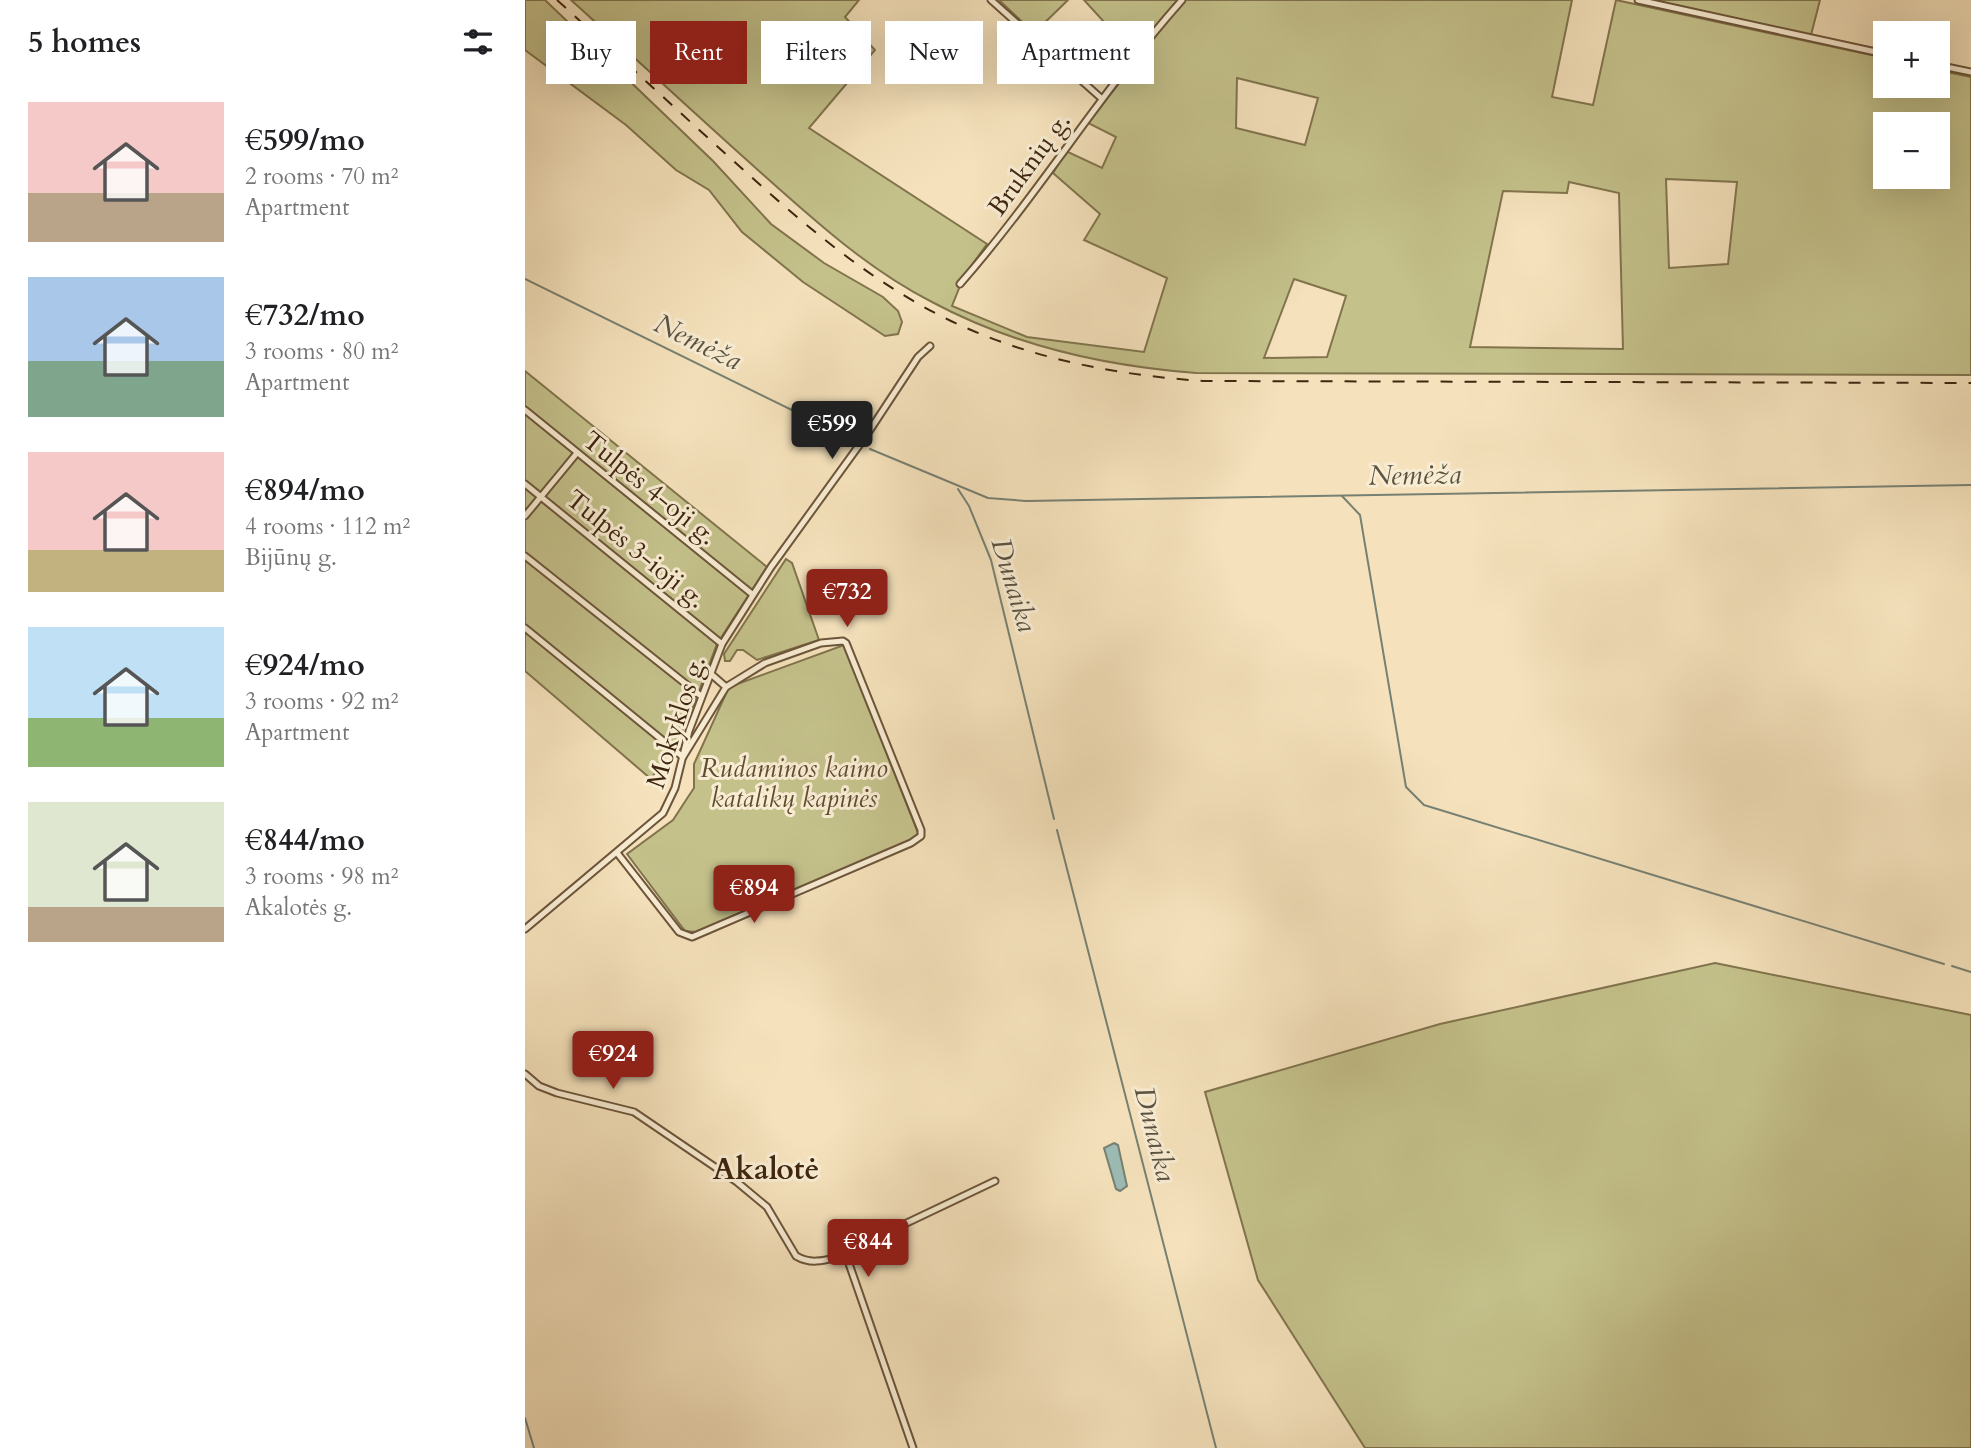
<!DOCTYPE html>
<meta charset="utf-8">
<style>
body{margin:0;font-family:Cardo,serif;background:#f6f6f6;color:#202124;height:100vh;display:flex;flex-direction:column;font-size:26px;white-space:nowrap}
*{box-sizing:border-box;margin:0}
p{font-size:23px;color:#757577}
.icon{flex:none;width:38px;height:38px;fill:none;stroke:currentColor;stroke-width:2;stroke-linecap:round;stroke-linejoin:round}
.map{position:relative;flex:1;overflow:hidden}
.details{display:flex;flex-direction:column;background:#fff;width:525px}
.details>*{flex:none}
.top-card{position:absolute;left:21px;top:21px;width:665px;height:63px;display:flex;gap:14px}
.buttons{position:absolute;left:1348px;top:21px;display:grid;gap:14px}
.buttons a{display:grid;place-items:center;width:77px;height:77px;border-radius:0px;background:#fff;box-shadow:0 7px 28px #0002;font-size:35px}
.price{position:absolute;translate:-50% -60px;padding:0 16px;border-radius:7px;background:#8f2418;color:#fff;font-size:23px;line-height:46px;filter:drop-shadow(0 2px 4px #0008)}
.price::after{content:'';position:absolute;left:50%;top:42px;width:21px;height:16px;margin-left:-10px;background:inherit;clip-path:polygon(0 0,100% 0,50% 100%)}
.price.selected{background:#222;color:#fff}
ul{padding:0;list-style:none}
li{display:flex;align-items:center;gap:21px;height:175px;padding:0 28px}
li span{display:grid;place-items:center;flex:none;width:196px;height:140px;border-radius:0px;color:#555}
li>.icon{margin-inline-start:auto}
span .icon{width:84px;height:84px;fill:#fffc;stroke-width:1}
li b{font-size:30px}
h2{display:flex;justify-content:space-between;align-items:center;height:84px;padding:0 28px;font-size:30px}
.pill{padding:0 24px;border-radius:0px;background:#fff;box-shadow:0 7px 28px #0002;font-size:24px;line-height:63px}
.pill.selected{background:#8f2418;color:#fff}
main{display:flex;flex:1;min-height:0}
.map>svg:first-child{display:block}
.green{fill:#c4c18b;stroke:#81744d;stroke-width:2;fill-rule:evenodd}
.water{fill:#9dbdb6;stroke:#778173;stroke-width:2}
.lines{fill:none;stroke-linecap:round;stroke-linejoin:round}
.stream{stroke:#778173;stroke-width:2}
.street-casing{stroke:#6c553a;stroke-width:9}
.street{stroke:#f8ecd3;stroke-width:5}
.rail{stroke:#3e260f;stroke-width:2;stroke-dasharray:12 12;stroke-linecap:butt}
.labels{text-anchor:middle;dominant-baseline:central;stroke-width:6;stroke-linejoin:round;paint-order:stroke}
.street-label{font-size:26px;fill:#3e260f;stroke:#f8ecd3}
.park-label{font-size:26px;font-style:italic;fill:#604d2e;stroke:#f8ecd3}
.water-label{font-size:28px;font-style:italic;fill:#5a5341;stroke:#f8ecd3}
.quarter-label{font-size:30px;font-weight:bold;fill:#3e260f;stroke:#f8ecd3}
</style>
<main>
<section class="details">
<h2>5 homes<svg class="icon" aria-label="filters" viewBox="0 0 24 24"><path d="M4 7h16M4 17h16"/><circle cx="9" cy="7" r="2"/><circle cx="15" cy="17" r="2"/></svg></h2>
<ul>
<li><span style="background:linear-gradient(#f6c9c9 65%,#b9a48a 0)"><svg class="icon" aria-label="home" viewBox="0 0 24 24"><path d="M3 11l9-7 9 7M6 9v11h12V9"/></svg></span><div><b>€599/mo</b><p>2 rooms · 70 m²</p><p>Apartment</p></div></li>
<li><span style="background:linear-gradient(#a9c7e8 60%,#7fa58c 0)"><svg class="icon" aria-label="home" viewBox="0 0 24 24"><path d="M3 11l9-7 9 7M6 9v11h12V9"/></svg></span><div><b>€732/mo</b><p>3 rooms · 80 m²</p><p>Apartment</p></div></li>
<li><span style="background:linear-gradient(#f6c9c9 70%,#c2b280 0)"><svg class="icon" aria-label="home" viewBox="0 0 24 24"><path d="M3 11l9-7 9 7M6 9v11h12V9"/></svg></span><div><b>€894/mo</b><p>4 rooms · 112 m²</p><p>Bijūnų g.</p></div></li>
<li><span style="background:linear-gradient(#bfe0f5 65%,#8fb573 0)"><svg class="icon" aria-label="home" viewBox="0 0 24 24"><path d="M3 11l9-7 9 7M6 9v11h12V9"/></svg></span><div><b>€924/mo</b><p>3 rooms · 92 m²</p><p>Apartment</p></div></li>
<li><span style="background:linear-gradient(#dfe7d0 75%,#b9a48a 0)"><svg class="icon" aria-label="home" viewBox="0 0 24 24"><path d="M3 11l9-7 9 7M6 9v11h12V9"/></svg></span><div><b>€844/mo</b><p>3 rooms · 98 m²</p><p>Akalotės g.</p></div></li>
</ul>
</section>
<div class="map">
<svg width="1446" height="1448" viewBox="0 0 1446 1448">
<rect width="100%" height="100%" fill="#f5e2bc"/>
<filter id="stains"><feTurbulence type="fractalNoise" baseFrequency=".00286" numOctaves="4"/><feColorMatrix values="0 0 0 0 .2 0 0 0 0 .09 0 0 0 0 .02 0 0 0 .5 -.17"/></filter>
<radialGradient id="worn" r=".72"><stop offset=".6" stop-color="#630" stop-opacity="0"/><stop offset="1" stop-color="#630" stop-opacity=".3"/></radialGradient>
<!-- green -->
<g class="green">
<path d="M0 0H20L188 161 246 224 299 263 358 297 373 311 377 322 373 334 360 336 278 282 217 232 184 190 151 170 101 125 0 50Z"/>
<path d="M46 0H334L320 17 350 50 284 128 462 244 439 276 427 306 502 337 619 352 642 278 559 240 575 214 528 173 541 151 577 168 591 137 563 123 613 59 559 0H1047L1027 97 1068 105 1091 0 1360 58V86H1412V70L1446 77V375L671 373C578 366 489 346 407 302 342 269 288 219 234 171 171 115 109 57 46 0ZM712 78 793 98 780 145 711 128ZM1360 124H1412V177H1360ZM1141 179 1212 182 1203 264 1144 268ZM1044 182 1094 193 1098 349 945 347 978 191 1042 193ZM769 279 821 296 802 357 739 358Z"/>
<path d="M474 0H543L509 33Z"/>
<path d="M1128 0H1295L1286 35Z"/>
<path d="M0 371 242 567 192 644 162 723 126 779 0 671Z"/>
<path d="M261 559 267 563 294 640 232 660 218 650H212L205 661H200L199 654Z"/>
<path d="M319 645 393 833 390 838 171 932 160 931 102 854 148 820 163 797 169 788V764L204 687Z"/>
<path d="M1190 963 1446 1015V1448H840L733 1280 680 1092 915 1024Z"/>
</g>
<!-- water -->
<path class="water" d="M589 1143 593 1145 602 1186 595 1191 591 1189 579 1148Z"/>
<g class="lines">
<!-- stream -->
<g class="stream">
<path d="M0 279 328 440"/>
<path d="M345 449 463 498 501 501 1446 485"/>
<path d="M433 489 444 506 466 560 529 819"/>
<path d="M817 496 835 515 881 787 899 805 1419 964"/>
<path d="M532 830 691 1448"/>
<path d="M1427 966 1446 972"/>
<path d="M0 1418 9 1448"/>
</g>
<defs>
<g id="street">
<path d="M466 0 576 98"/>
<path d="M1113 0 1360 54"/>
<path d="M1412 65 1446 72"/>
<path d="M435 284C514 194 577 90 657 0"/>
<path d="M0 410 227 594"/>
<path d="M0 484 197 644"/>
<path d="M0 516 52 453"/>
<path d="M0 556 176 696"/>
<path d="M0 628 158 757 201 687 240 663 296 643 318 641 321 643 396 830V836L386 843 167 937 154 932 93 854"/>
<path d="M186 674 201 687"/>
<path d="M0 929 138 813 150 788 164 731 197 644 246 567 343 433 393 357 405 346"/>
<path d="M0 1074 14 1086 32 1093 109 1112 212 1182 242 1207 271 1256C288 1266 303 1259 321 1255"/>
<path d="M388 1448 321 1255 327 1249 470 1181"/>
</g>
</defs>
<!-- street casing -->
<use href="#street" class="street-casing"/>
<!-- street -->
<use href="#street" class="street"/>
<!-- rail -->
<path class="rail" d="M32 0C86 49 139 98 193 147 266 213 337 278 426 321 506 359 591 375 678 381L1446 383"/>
</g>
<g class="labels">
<!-- street labels -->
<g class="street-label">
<text transform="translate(504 164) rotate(-54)">Bruknių g.</text>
<text transform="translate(125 488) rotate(39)">Tulpės 4-oji g.</text>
<text transform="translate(111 549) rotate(39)">Tulpės 3-ioji g.</text>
<text transform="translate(151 722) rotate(-72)">Mokyklos g.</text>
</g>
<!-- park labels -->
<g class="park-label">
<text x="269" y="768">Rudaminos kaimo<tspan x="269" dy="30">katalikų kapinės</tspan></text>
</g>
<!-- water labels -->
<g class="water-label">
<text transform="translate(173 342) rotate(26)">Nemėža</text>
<text transform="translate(890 475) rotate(-1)">Nemėža</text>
<text transform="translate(489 585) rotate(73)">Dunaika</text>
<text transform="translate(630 1134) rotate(76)">Dunaika</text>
</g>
<!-- quarter labels -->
<g class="quarter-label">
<text x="241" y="1169">Akalotė</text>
</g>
</g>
<rect width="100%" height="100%" filter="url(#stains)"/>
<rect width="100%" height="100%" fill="url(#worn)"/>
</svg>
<div class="buttons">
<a>+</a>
<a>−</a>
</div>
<b class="price selected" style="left:307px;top:461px">€599</b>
<b class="price" style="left:322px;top:629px">€732</b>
<b class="price" style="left:229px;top:925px">€894</b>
<b class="price" style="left:88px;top:1091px">€924</b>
<b class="price" style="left:343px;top:1279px">€844</b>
<div class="top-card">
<a class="pill">Buy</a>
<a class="pill selected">Rent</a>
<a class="pill">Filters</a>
<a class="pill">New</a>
<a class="pill">Apartment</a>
</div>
</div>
</main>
